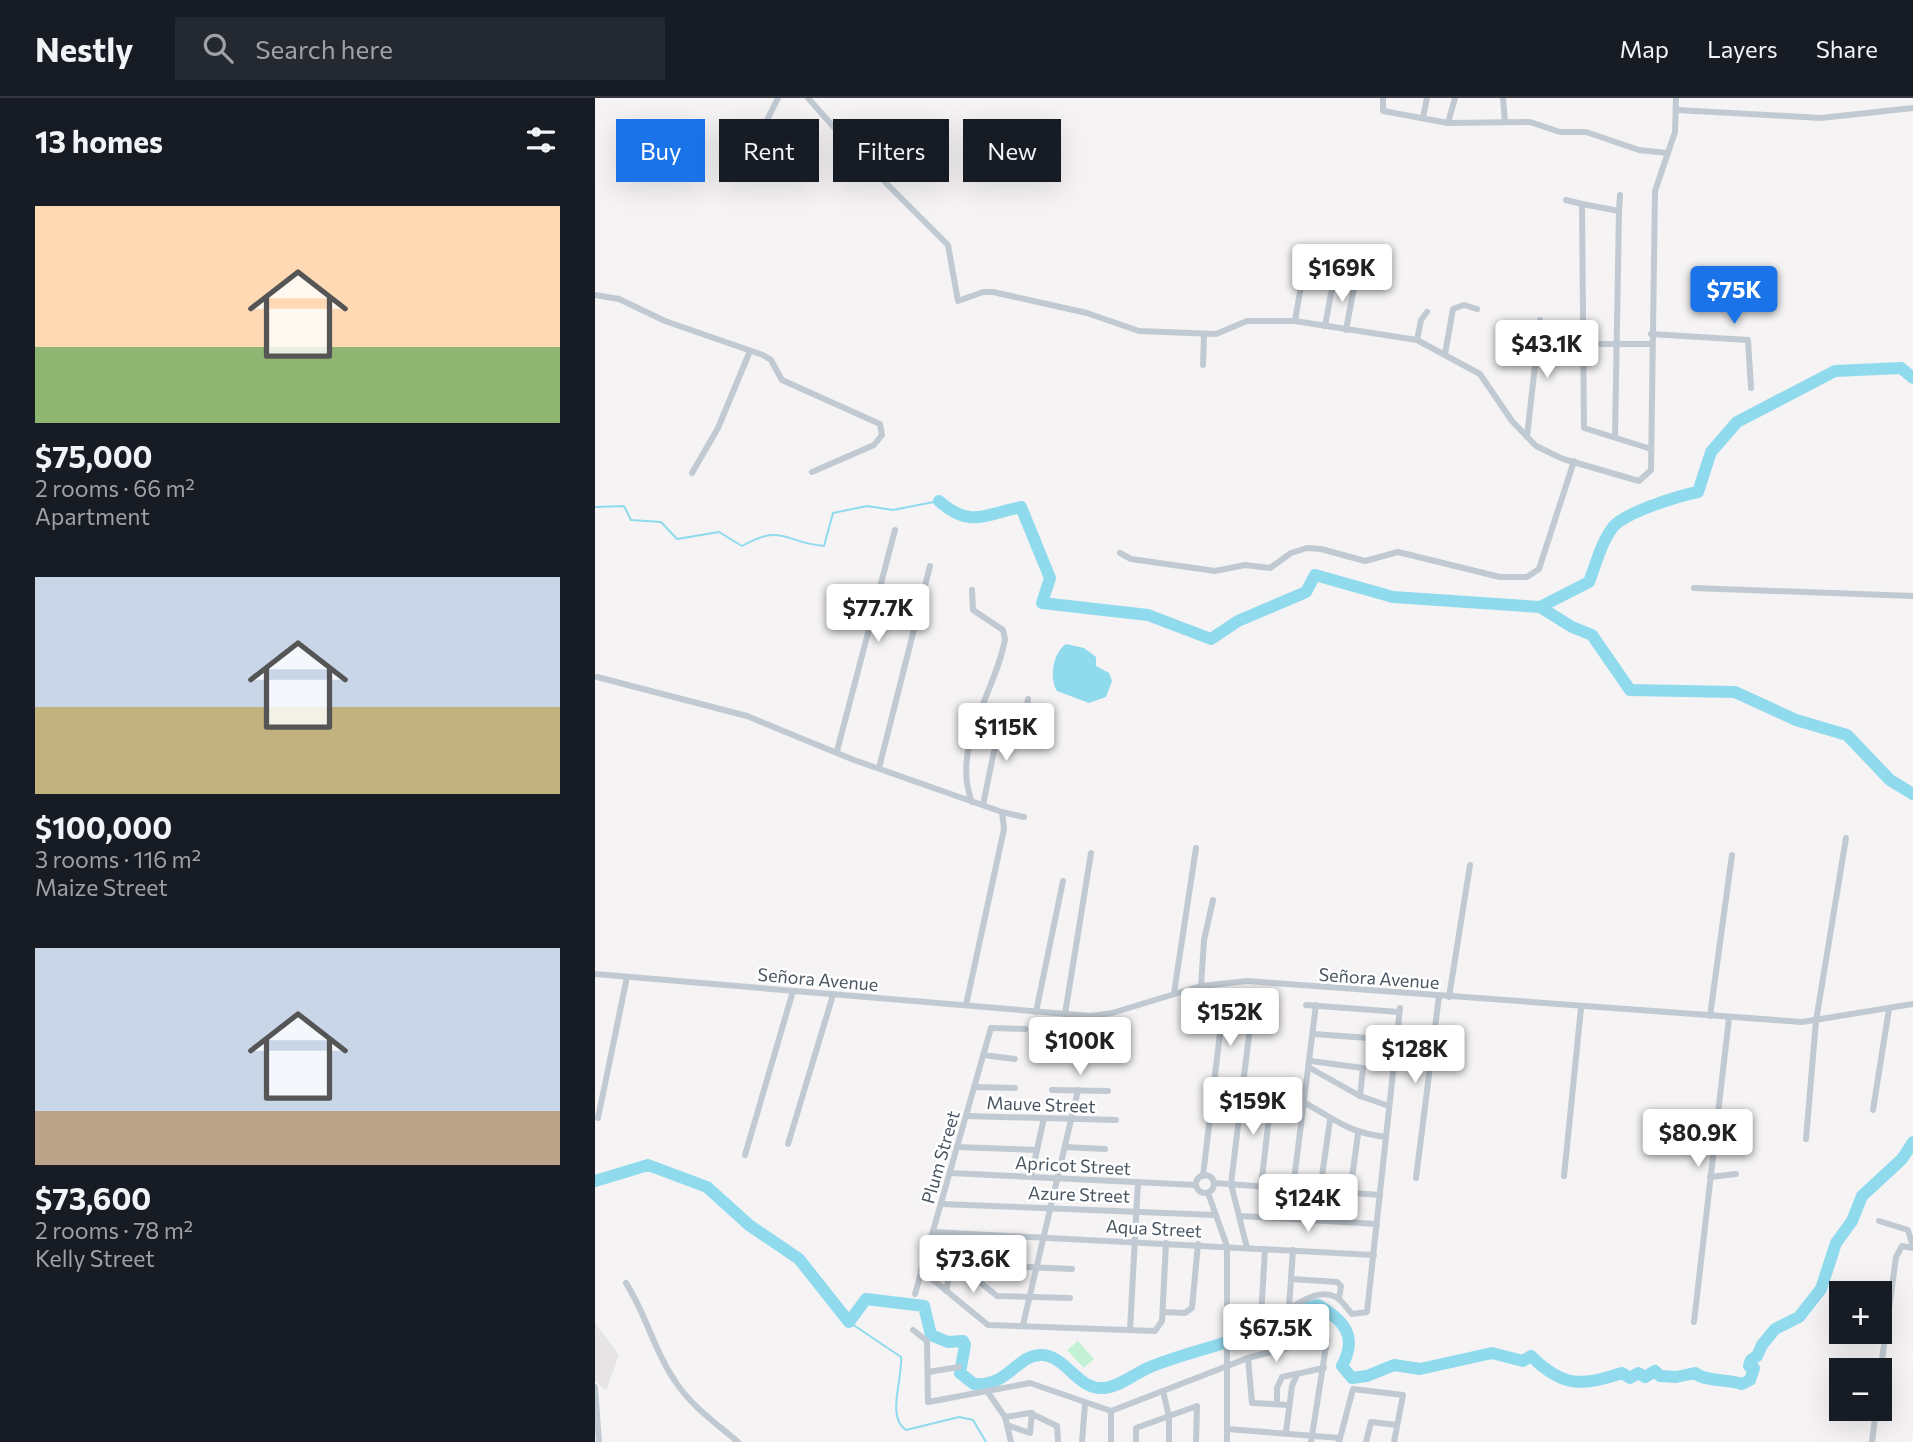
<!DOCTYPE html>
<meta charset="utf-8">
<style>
body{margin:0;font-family:Commissioner,sans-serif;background:#242831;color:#f1f3f6;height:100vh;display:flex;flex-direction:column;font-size:26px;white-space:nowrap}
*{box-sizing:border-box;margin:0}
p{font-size:23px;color:#9ea1a6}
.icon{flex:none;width:38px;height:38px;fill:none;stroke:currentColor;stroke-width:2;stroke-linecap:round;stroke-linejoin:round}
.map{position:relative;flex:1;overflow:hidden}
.drawer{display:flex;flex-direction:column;background:#171b24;width:595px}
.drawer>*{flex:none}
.banner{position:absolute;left:21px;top:21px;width:665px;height:63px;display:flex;gap:14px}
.fabs{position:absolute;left:1234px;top:1183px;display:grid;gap:14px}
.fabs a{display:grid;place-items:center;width:63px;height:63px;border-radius:0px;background:#171b24;box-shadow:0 7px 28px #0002;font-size:35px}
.price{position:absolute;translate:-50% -60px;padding:0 16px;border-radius:7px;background:#fff;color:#222;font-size:23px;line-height:46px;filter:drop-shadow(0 2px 4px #0008)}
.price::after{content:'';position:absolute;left:50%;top:42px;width:21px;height:16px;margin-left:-10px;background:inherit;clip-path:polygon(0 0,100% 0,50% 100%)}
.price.on{background:#1a73e8;color:#fff}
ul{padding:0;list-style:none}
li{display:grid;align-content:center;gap:14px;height:371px;padding:0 35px}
li span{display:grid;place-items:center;height:217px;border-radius:0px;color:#555}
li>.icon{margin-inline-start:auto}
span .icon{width:126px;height:126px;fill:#fffc;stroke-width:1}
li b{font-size:30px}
h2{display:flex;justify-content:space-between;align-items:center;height:84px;padding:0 35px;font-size:30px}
.tag{padding:0 24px;border-radius:0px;background:#171b24;box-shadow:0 7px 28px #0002;font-size:24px;line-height:63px}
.tag.on{background:#1a73e8;color:#fff}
header{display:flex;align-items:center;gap:42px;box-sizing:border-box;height:98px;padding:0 35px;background:#171b24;border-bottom:2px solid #363941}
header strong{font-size:33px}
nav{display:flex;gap:38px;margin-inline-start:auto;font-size:24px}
.search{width:490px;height:63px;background:#242831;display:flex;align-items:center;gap:18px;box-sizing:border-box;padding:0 24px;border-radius:0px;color:#9ea1a6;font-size:26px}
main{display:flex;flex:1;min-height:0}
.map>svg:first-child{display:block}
.education{fill:#e6e4e5}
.green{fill:#c3f1d5}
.water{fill:#90daee}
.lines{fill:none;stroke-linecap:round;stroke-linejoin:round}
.stream{stroke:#90daee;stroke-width:2}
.river{stroke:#90daee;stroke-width:12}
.minor{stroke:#c1cad2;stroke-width:6}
.labels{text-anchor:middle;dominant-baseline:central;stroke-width:5;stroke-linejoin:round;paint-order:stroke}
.street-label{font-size:18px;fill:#4a5661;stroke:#fff}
</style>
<header>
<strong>Nestly</strong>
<div class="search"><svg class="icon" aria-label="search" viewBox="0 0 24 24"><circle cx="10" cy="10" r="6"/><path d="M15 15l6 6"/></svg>Search here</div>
<nav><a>Map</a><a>Layers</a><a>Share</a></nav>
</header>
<main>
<section class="drawer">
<h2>13 homes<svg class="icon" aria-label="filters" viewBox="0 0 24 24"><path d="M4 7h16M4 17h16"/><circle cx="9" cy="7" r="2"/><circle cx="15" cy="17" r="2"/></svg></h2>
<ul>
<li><span style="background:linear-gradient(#ffd9b3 65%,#8fb573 0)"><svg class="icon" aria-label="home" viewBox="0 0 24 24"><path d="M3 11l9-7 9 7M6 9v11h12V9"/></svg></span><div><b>$75,000</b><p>2 rooms · 66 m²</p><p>Apartment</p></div></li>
<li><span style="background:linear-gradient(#c9d6e8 60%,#c2b280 0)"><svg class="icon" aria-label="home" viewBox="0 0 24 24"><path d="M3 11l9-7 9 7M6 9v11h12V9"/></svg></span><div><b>$100,000</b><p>3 rooms · 116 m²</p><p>Maize Street</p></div></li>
<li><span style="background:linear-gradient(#c9d6e8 75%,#b9a48a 0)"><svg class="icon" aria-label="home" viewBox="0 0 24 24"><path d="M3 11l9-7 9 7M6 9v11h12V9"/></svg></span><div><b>$73,600</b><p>2 rooms · 78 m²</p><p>Kelly Street</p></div></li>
</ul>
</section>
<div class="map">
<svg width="1318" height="1344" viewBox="0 0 1318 1344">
<rect width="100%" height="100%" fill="#f5f3f3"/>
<!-- education -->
<path class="education" d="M0 1225 24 1257 11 1292 0 1283Z"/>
<!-- green -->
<path class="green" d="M483 1243 499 1261 489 1270 472 1252Z"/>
<!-- water -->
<path class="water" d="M471 546 489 550 501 559V568L514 575 517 583 511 599 494 605 462 593C454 579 458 555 471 546Z"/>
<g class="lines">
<!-- stream -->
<g class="stream">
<path d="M0 409 29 408 36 422 66 424 82 441 124 434 147 448C187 425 191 445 229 448L238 415 272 408 298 412 344 403"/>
<path d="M254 1224 306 1259C308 1281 291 1319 311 1332L364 1319 378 1322 391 1344"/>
</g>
<!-- river -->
<g class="river">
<path d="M344 403C374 430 389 417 426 409L455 480 447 505 553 517 616 541 643 523 711 494 720 477 798 499 945 509 977 529 997 537 1035 592 1140 594 1201 622 1252 637 1295 682 1318 696"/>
<path d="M945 509 994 484C1001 466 1006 445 1018 429 1031 414 1083 398 1103 394L1116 354 1142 324 1240 273 1306 270 1318 280"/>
<path d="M0 1083 53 1067 112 1089 154 1127 204 1161 254 1224 271 1201 329 1208 336 1237 353 1244 368 1243 370 1247 365 1275 379 1286C413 1289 421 1258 445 1257 471 1256 481 1292 509 1290 524 1289 539 1276 553 1270 587 1255 625 1249 659 1234 681 1225 699 1211 723 1207 750 1223 763 1239 747 1268L757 1280 772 1278 799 1267 825 1271 897 1255 928 1263 936 1258C968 1290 987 1288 1027 1275L1035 1280 1043 1275 1050 1279 1060 1273 1065 1278 1081 1279 1100 1275C1111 1284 1133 1281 1147 1286L1155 1282 1159 1270 1154 1268 1156 1262 1162 1258 1167 1247 1180 1231 1204 1219 1226 1191 1241 1145 1257 1123 1267 1098 1307 1061 1318 1044"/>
</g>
<!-- minor -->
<g class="minor">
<path d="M213 0 268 62 353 147 363 203 388 194H398L492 215 544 233 621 236 652 223H700L822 242 885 276 917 323 941 348 968 361 1044 383 1056 372 1060 93 1080 34 1081 0"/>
<path d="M788 0V13L853 25 935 24 965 34H991L1044 52 1072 55"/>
<path d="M908 0 910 24"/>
<path d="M1082 12 1226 20 1318 10"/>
<path d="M828 19 832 0"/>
<path d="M853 25 860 0"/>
<path d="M168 30 183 0"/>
<path d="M971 102 987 106"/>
<path d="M1024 113 1025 97"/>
<path d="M0 197 24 201 70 223 168 257 176 262 187 282 285 326 287 337 279 347 217 374"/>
<path d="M700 223 708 176"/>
<path d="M730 228 739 179"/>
<path d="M751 232 765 158"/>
<path d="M1056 236 1153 242 1156 290"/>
<path d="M822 242 826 222 832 214"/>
<path d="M988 246H1056"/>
<path d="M850 256 858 211 869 207 882 211"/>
<path d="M608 267 609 237"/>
<path d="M932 339 945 222"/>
<path d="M1020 339 1024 113 987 106 989 330 1056 351"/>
<path d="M97 375 123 330 155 253"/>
<path d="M525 455 536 461 620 473 650 467 675 470 696 455 712 450 726 451 770 463 803 454 905 479H932L944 471 979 363"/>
<path d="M1099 490 1318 498"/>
<path d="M377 492 378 512 408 532 410 541C401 594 355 649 377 704"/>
<path d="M2 579 152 618 259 662 407 714 409 731 371 907"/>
<path d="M428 629 433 601"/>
<path d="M242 653 300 432"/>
<path d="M284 670 335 468"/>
<path d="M388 707 405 624 439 631"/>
<path d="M407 714 429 719"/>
<path d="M0 876 496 918 517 915 606 888 652 883 1207 924 1318 906"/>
<path d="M606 888 609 842 618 802"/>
<path d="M579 895 601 750"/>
<path d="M854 899 875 767"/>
<path d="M711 907 804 914"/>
<path d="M441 914 468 783"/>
<path d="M470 916 496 755"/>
<path d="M1115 918 1137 757"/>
<path d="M719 936 801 942"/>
<path d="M388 957 420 961"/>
<path d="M716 963 768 970 765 998"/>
<path d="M715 970 765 998 794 1008"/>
<path d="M619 983C648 987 681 991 708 1004 742 1022 751 1034 791 1039"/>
<path d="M379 989 420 990"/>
<path d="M457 992 513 993"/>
<path d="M1278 1012 1294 911"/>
<path d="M371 1018 521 1022"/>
<path d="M3 1020 32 879"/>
<path d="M1211 1041 1221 923 1251 740"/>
<path d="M193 1046 238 897"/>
<path d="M362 1049 442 1052"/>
<path d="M470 1049 510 1051"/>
<path d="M150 1057 198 893"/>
<path d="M355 1075 601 1087"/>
<circle cx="610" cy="1086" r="9"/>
<path d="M608 1078 627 918 637 906 675 905"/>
<path d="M969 1078 986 910"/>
<path d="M436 1079 449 1020"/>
<path d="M1115 1079 1141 1076"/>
<path d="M821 1080 844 898"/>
<path d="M619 1085 785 1097"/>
<path d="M666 1088 677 994"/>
<path d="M698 1090 721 907"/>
<path d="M725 1092 735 1022"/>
<path d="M755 1094 763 1036"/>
<path d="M613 1095 632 1148V1344"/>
<path d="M346 1106 620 1117"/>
<path d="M645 1118 782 1126"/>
<path d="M1284 1123 1313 1132 1318 1149"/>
<path d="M338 1134 779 1157"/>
<path d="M652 1150 636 1086 658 904"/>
<path d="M670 1151 666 1219C689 1223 715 1186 741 1199 748 1203 752 1211 757 1216L772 1214 805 910"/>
<path d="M364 1167 402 1198 475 1200"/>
<path d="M326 1172 393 1227 560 1233 567 1223 571 1145"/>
<path d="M696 1181 742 1184 746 1188 744 1201"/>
<path d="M31 1185C51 1216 59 1253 80 1283 96 1308 121 1325 143 1344"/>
<path d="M351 1193 356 1170 362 1166 477 1171"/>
<path d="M320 1196 396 930 430 931"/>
<path d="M1284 1204 1292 1217"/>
<path d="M694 1209 698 1152"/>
<path d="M568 1214 590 1215 597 1210 603 1146"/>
<path d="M1099 1224 1134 920"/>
<path d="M428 1227 483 992"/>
<path d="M318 1232 332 1243 333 1304 435 1285 516 1313 653 1260 657 1305 694 1307"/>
<path d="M535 1232 543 1084"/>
<path d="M653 1260 729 1240 732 1242 716 1344"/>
<path d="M333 1274 364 1269"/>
<path d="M1284 1284 1301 1159 1307 1148 1318 1150"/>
<path d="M0 1289 4 1344"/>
<path d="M392 1293 410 1319 416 1344"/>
<path d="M568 1293 574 1319V1344"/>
<path d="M682 1306V1290L687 1279 729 1270"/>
<path d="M516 1313V1344"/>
<path d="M410 1319 435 1315 462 1328 463 1344"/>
<path d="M412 1327 435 1335 437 1315"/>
<path d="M632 1331 745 1340"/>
<path d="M691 1334 697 1288 702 1276"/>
<path d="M487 1344 490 1306"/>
<path d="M541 1344V1330L602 1308 601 1344"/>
<path d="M744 1344 758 1291 808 1297 799 1344"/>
<path d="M771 1344 776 1324 802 1327"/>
<path d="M1277 1344 1281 1311"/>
</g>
</g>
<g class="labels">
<!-- street labels -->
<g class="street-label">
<text transform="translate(784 880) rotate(4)">Señora Avenue</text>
<text transform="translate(223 881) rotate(5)">Señora Avenue</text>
<text transform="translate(446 1006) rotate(2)">Mauve Street</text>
<text transform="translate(345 1059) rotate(-74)">Plum Street</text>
<text transform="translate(478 1067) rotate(3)">Apricot Street</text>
<text transform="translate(484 1096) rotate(2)">Azure Street</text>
<text transform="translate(559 1130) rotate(3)">Aqua Street</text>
</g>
</g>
</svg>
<div class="fabs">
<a>+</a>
<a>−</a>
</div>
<b class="price" style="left:747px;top:206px">$169K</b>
<b class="price on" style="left:1139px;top:228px">$75K</b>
<b class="price" style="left:952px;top:282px">$43.1K</b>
<b class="price" style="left:283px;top:546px">$77.7K</b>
<b class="price" style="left:411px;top:665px">$115K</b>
<b class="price" style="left:635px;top:950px">$152K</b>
<b class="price" style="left:485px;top:979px">$100K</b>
<b class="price" style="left:820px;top:987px">$128K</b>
<b class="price" style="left:658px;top:1039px">$159K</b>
<b class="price" style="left:1103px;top:1071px">$80.9K</b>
<b class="price" style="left:713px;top:1136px">$124K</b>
<b class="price" style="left:378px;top:1197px">$73.6K</b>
<b class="price" style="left:681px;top:1266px">$67.5K</b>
<div class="banner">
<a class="tag on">Buy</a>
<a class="tag">Rent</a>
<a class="tag">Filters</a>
<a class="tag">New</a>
</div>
</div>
</main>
